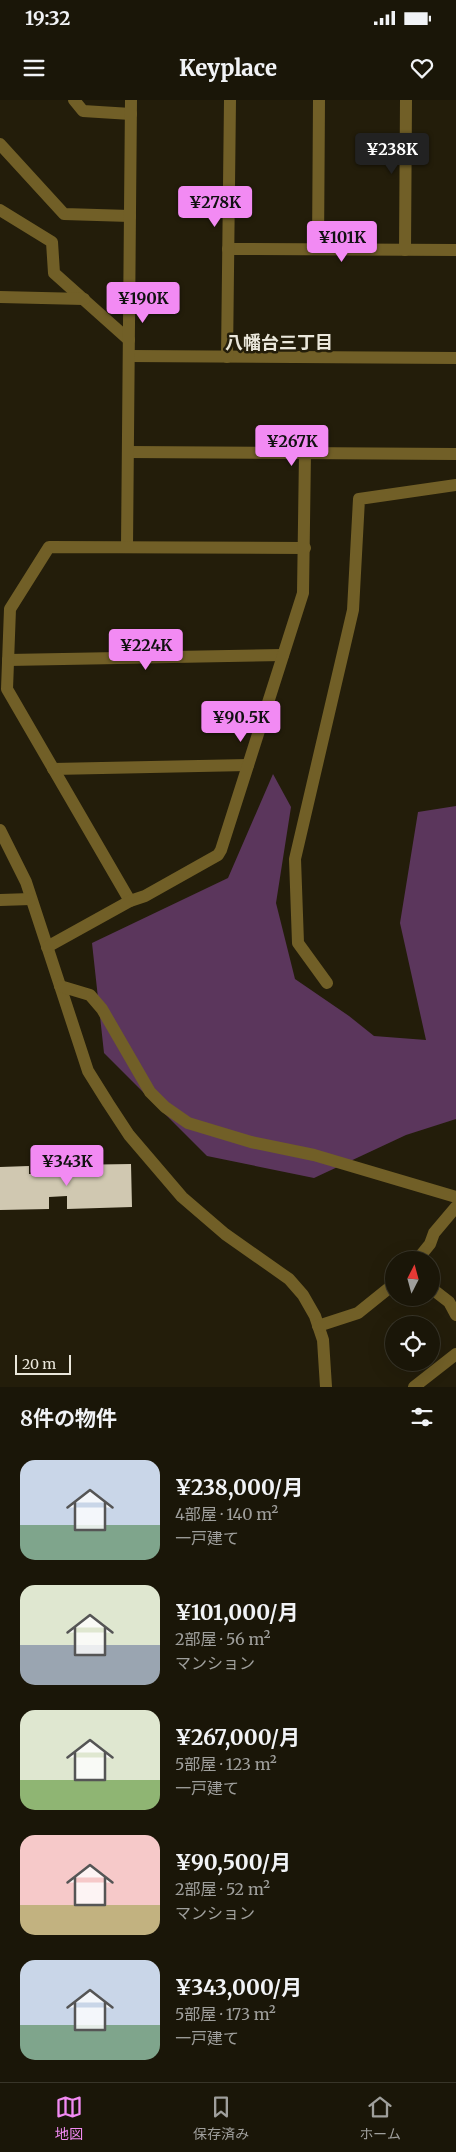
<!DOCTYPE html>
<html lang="ja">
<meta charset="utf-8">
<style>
body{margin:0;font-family:Merriweather,"Noto Sans JP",serif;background:#231f12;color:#f1f3f6;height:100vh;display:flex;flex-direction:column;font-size:19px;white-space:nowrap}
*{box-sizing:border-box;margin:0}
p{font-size:16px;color:#9f9f9c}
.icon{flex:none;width:28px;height:28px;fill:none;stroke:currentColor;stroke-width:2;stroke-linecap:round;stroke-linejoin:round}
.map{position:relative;height:1287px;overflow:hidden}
.sheet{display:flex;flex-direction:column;background:#1a1608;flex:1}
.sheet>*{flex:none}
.needle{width:32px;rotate:6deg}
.fabs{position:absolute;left:385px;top:1151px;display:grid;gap:10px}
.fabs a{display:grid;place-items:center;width:55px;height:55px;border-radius:50%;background:#1a1608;box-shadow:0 5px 20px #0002,0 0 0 1px #383529;font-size:25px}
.scale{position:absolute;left:15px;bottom:12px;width:56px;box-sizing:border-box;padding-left:5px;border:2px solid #eae7db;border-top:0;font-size:14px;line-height:18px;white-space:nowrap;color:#eae7db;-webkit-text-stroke:4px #231d0a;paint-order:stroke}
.price{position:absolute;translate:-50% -42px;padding:0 11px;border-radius:5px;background:#f28af3;color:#111;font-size:16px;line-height:32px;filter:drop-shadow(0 1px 2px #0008)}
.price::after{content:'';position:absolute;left:50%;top:30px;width:15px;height:11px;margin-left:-8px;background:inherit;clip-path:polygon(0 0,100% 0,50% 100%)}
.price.on{background:#222;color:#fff}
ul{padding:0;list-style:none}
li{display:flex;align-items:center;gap:15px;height:125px;padding:0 20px}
li span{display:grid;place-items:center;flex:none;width:140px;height:100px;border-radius:15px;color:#555}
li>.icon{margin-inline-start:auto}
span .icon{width:60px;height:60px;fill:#fffc;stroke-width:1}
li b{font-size:21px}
h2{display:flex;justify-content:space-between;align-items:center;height:60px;padding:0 20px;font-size:21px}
.status{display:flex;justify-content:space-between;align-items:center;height:35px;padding:0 25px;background:#1a1608;direction:ltr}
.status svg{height:14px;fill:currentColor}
header{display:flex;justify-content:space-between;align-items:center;height:65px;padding:0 20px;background:#1a1608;font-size:22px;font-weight:800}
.menu{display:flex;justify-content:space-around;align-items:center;height:70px;border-top:1px solid #383529;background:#1a1608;font-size:14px;color:#9f9f9c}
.menu a{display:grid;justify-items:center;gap:2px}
.menu .on{color:#f28af3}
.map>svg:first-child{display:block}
.green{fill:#5b365c}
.building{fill:#d0c8b1}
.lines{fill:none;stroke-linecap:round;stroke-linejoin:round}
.minor{stroke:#715f27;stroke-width:12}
.labels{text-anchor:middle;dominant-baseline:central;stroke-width:5;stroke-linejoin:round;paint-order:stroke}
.neighbourhood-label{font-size:18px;font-weight:bold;fill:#eae7db;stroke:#231d0a}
</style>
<div class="status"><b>19:32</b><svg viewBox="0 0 49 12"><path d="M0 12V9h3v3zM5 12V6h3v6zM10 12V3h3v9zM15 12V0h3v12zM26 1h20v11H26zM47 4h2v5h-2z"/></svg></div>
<header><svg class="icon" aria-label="menu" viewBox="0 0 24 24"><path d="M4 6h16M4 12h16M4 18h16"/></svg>Keyplace<svg class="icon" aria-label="heart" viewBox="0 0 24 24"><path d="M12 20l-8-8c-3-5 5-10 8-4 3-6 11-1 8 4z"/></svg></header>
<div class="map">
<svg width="456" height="1287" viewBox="0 0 456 1287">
<rect width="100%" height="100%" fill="#231d0a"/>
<!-- green -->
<path class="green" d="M273 674 291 707 276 803 295 879 349 916 374 936 426 940 400 823 418 712 456 706V1019L406 1035 314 1078 207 1056 104 953 92 843 228 778Z"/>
<!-- building -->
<path class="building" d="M131 1064 132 1107 67 1109V1096L49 1097V1109L0 1110V1067L29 1066V1074L67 1073V1065Z"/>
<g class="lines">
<!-- minor -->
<g class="minor">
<path d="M74 0 83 11 131 14"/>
<path d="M0 44 64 114 130 116"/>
<path d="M0 110 52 142 54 173 129 240"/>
<path d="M228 149 456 150"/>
<path d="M318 149 319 0"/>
<path d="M405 150 406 0"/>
<path d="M0 197 84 199"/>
<path d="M129 256 456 258"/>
<path d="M227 257 230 0"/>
<path d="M128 352 456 354"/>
<path d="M127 447 131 0"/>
<path d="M8 560 283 555"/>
<path d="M53 669 248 665"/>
<path d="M0 730 26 782 88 971 108 1003 129 1035 182 1097 225 1134 289 1179 303 1195 315 1216 323 1240 326 1287"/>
<path d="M0 800 31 799"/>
<path d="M130 801 7 589 10 509 49 447 305 448"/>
<path d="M47 847 130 801 145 796 218 755 221 750 303 493 305 353"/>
<path d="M327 883 298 843 295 759 353 510 359 399 456 385"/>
<path d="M60 886 90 895 102 909 150 992 165 1007 188 1023 251 1042 314 1055 456 1097"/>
<path d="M417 1160 430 1144 434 1133 456 1107"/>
<path d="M431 1188 449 1202 456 1215"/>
<path d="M318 1226 358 1213 394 1184"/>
<path d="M414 1287 456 1254"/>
</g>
</g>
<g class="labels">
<!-- neighbourhood labels -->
<g class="neighbourhood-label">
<text x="279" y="242">八幡台三丁目</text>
</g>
</g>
</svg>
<div class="fabs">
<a><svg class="needle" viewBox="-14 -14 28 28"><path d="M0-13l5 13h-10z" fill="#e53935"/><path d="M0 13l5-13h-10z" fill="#9f9f9c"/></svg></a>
<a><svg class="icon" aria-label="locate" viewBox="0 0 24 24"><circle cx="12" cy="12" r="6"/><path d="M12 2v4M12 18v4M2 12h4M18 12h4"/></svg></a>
</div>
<div class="scale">20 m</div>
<b class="price on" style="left:392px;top:75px">¥238K</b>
<b class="price" style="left:215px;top:128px">¥278K</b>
<b class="price" style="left:342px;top:163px">¥101K</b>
<b class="price" style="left:143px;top:224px">¥190K</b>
<b class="price" style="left:292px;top:367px">¥267K</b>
<b class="price" style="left:146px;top:571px">¥224K</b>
<b class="price" style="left:241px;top:643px">¥90.5K</b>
<b class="price" style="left:67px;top:1087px">¥343K</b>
</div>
<section class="sheet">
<h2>8件の物件<svg class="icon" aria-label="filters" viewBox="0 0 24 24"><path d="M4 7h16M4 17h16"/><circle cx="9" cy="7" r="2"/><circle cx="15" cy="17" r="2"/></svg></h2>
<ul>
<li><span style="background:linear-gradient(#c9d6e8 65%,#7fa58c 0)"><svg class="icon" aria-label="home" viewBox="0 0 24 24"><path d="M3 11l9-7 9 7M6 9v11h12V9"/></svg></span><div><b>¥238,000/月</b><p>4部屋 · 140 m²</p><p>一戸建て</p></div></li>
<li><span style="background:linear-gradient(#dfe7d0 60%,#9aa5b1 0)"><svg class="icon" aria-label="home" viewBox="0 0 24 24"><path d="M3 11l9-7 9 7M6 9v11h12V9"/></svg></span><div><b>¥101,000/月</b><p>2部屋 · 56 m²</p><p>マンション</p></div></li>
<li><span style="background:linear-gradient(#dfe7d0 70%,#8fb573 0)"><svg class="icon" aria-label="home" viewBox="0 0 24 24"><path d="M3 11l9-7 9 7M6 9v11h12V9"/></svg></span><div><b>¥267,000/月</b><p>5部屋 · 123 m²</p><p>一戸建て</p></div></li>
<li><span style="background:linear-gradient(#f6c9c9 70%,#c2b280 0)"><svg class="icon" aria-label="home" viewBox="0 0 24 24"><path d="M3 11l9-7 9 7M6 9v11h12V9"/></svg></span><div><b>¥90,500/月</b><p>2部屋 · 52 m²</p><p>マンション</p></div></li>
<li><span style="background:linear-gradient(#c9d6e8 65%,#7fa58c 0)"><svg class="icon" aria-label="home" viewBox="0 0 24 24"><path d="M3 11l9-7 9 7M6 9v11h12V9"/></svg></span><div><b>¥343,000/月</b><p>5部屋 · 173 m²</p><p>一戸建て</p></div></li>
</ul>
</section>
<nav class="menu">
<a class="on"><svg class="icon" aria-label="map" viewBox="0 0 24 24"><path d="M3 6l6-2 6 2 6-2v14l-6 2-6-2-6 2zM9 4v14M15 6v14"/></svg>地図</a>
<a><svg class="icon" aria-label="saved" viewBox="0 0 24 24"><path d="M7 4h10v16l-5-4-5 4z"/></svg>保存済み</a>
<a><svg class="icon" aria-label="home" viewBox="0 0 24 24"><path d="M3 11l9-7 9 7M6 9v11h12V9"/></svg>ホーム</a>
</nav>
